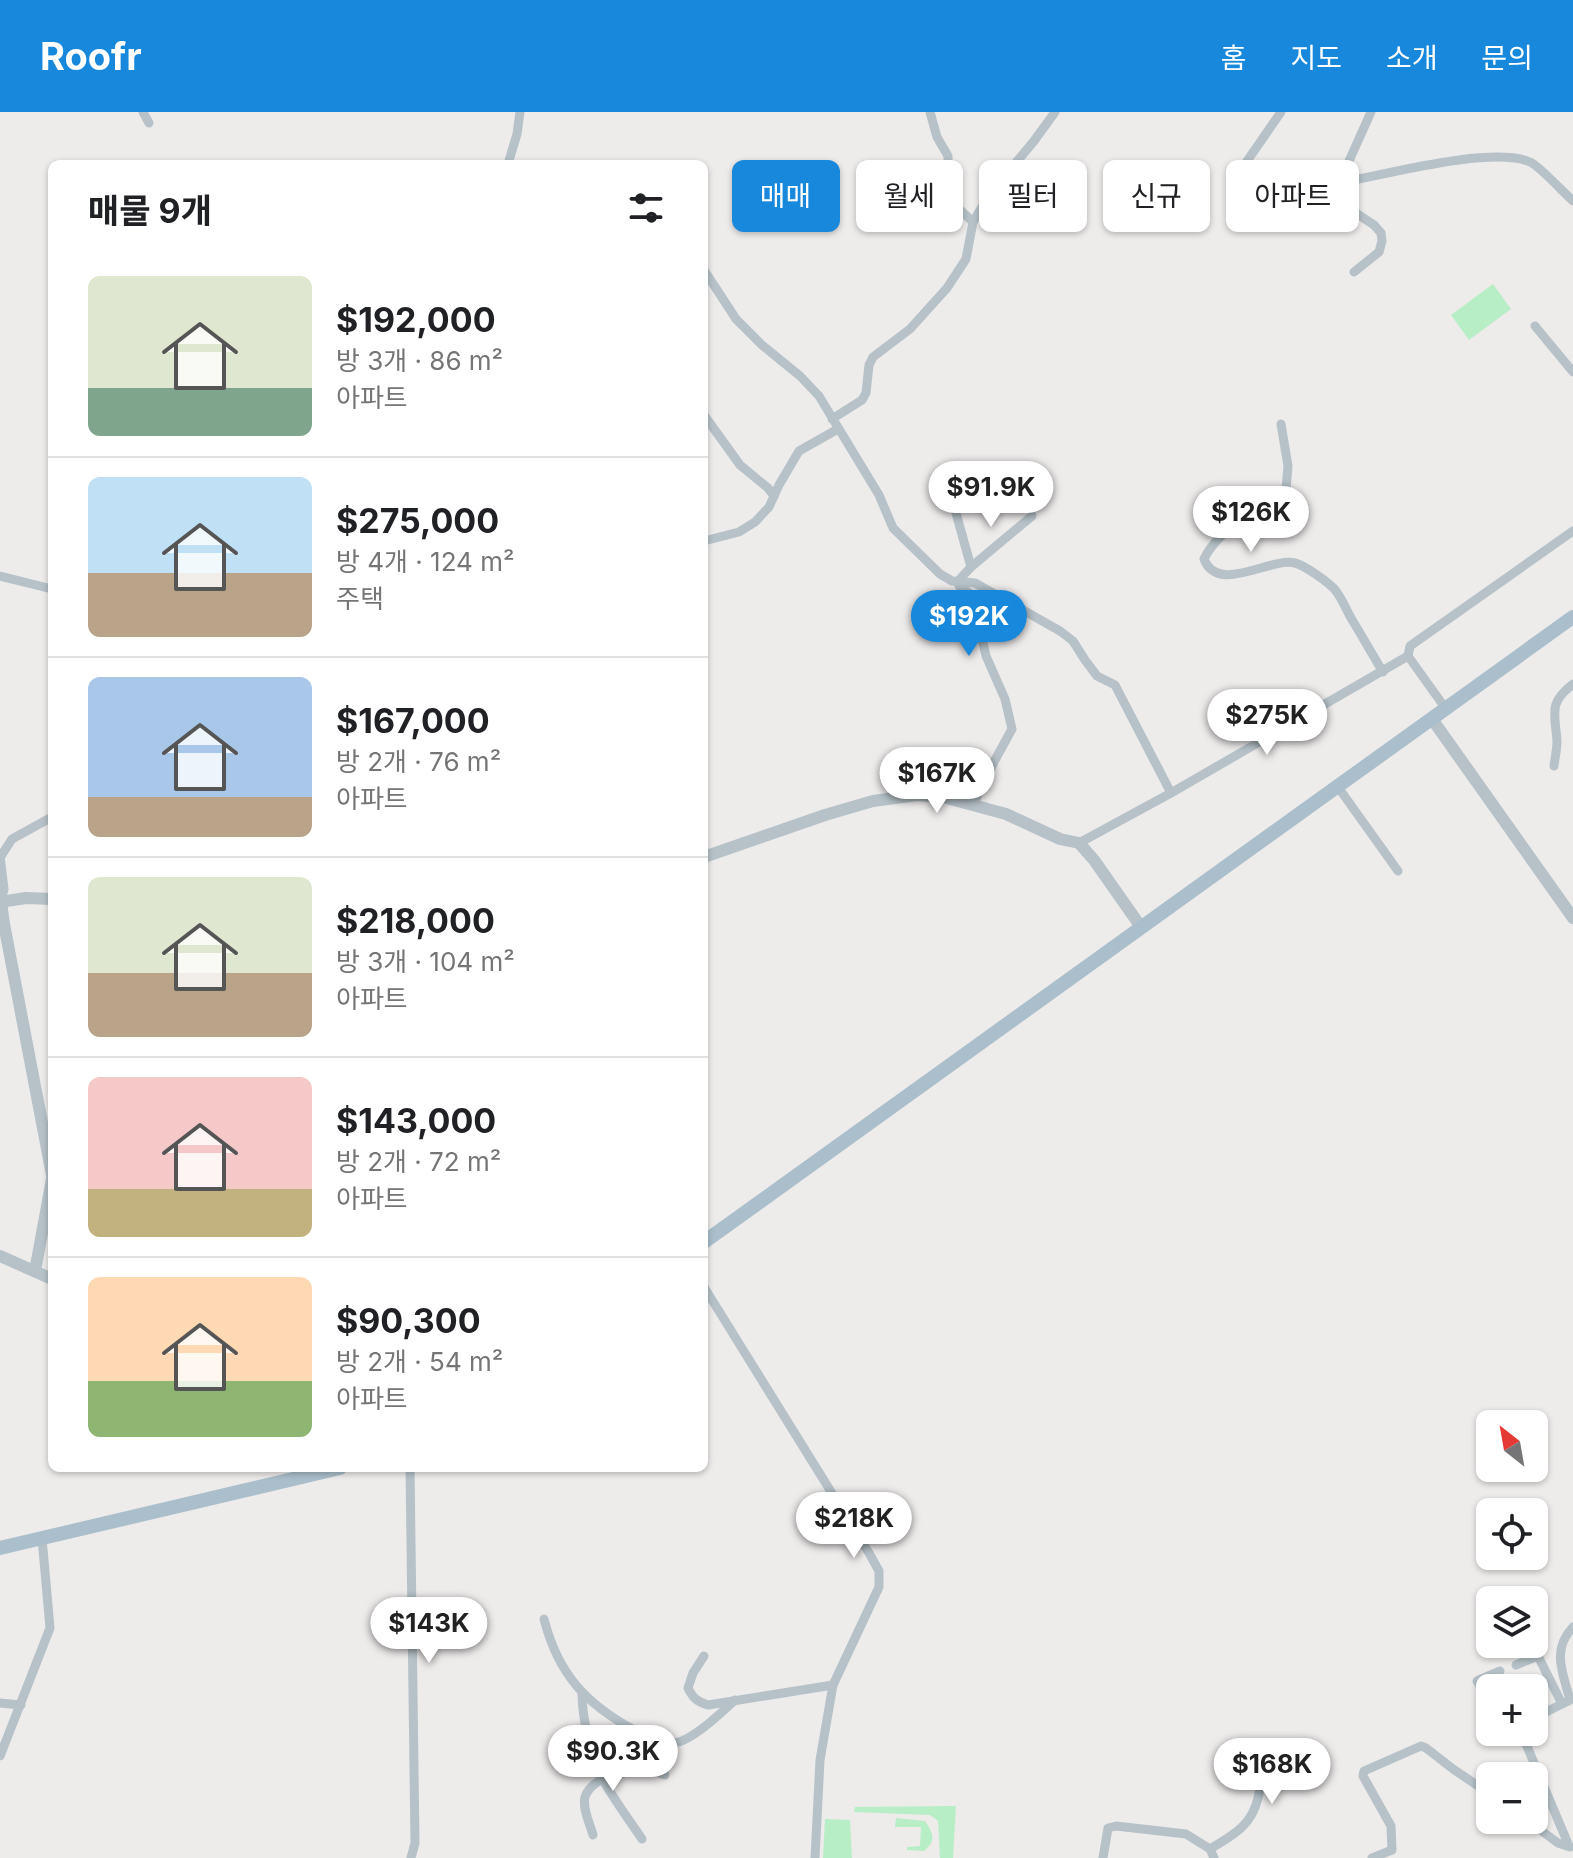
<!DOCTYPE html>
<html lang="ko">
<meta charset="utf-8">
<style>
body{margin:0;font-family:Inter,"Noto Sans KR",sans-serif;background:#f6f6f6;color:#202124;height:100vh;display:flex;flex-direction:column;font-size:30px;white-space:nowrap}
*{box-sizing:border-box;margin:0}
p{font-size:26px;color:#757577}
.icon{flex:none;width:44px;height:44px;fill:none;stroke:currentColor;stroke-width:2;stroke-linecap:round;stroke-linejoin:round}
.map{position:relative;flex:1;overflow:hidden}
.sheet{position:absolute;left:48px;top:48px;width:660px;height:1312px;display:flex;flex-direction:column;background:#fff;border-radius:12px;box-shadow:0 2px 6px #0004}
.sheet>*{flex:none}
.hud{position:absolute;left:732px;top:48px;width:720px;height:72px;display:flex;gap:16px}
.needle{width:52px;rotate:329deg}
.controls{position:absolute;left:1476px;top:1298px;display:grid;gap:16px}
.controls a{display:grid;place-items:center;width:72px;height:72px;border-radius:12px;background:#fff;box-shadow:0 2px 6px #0004;font-size:40px}
.price{position:absolute;translate:-50% -68px;padding:0 18px;border-radius:28px;background:#fff;color:#222;font-size:26px;line-height:52px;filter:drop-shadow(0 2px 4px #0008)}
.price::after{content:'';position:absolute;left:50%;top:48px;width:24px;height:18px;margin-left:-12px;background:inherit;clip-path:polygon(0 0,100% 0,50% 100%)}
.price.active{background:#1788dc;color:#fff}
ul{padding:0;list-style:none}
li{display:flex;align-items:center;gap:24px;height:200px;padding:0 40px}
li+li{border-top:2px solid #e0e0e0}
li span{display:grid;place-items:center;flex:none;width:224px;height:160px;border-radius:12px;color:#555}
li>.icon{margin-inline-start:auto}
span .icon{width:96px;height:96px;fill:#fffc;stroke-width:1}
li b{font-size:34px}
h2{display:flex;justify-content:space-between;align-items:center;height:96px;padding:0 40px;font-size:34px}
.pill{padding:0 28px;border-radius:12px;background:#fff;box-shadow:0 2px 6px #0004;font-size:28px;line-height:72px}
.pill.active{background:#1788dc;color:#fff}
header{display:flex;align-items:center;gap:48px;box-sizing:border-box;height:112px;padding:0 40px;background:#1788dc;color:#fff}
header strong{font-size:38px}
nav{display:flex;gap:44px;margin-inline-start:auto;font-size:28px}
.map>svg:first-child{display:block}
.green{fill:#b7eec5}
.lines{fill:none;stroke-linecap:round;stroke-linejoin:round}
.minor{stroke:#b6c2c8;stroke-width:9}
.tertiary{stroke:#b6c2c8;stroke-width:12}
.primary{stroke:#aabfcb;stroke-width:14}
</style>
<header>
<strong>Roofr</strong>
<nav><a>홈</a><a>지도</a><a>소개</a><a>문의</a></nav>
</header>
<div class="map">
<svg width="1573" height="1746" viewBox="0 0 1573 1746">
<rect width="100%" height="100%" fill="#eeebeb"/>
<!-- green -->
<g class="green">
<path d="M1493 172 1511 197 1469 228 1451 203Z"/>
<path d="M956 1694 953 1746H940L938 1709 930 1703 854 1700 855 1695Z"/>
<path d="M896 1706 925 1709C933 1721 937 1729 924 1739L907 1738V1735L920 1734 921 1715H895Z"/>
<path d="M825 1707 850 1708 852 1746H823Z"/>
</g>
<g class="lines">
<!-- minor -->
<g class="minor">
<path d="M143 0 149 11"/>
<path d="M930 0 937 25 948 44V69L951 87 954 92 973 110"/>
<path d="M508 52 517 22 520 0"/>
<path d="M1245 52 1281 0"/>
<path d="M1350 69C1390 61 1498 33 1532 51 1542 57 1563 80 1573 89"/>
<path d="M704 158 736 207 762 233 800 264 819 284 879 383 893 416 940 462 952 469 975 471 1060 519 1073 529 1085 548 1097 564 1115 573 1171 681"/>
<path d="M1354 160 1379 140 1382 129 1381 121 1374 113 1353 99 1350 92 1349 49 1371 0"/>
<path d="M1535 214 1573 260"/>
<path d="M704 303 740 353 768 376 774 384"/>
<path d="M832 307 862 288 866 281 869 253 873 245 910 217 947 176 966 147 973 110 982 95 1003 66 1034 29 1055 0"/>
<path d="M1281 312 1288 354 1286 377C1275 389 1262 393 1249 402 1231 414 1213 428 1204 447 1218 483 1270 445 1295 451 1304 453 1330 471 1336 479 1342 487 1346 497 1351 506 1362 524 1372 542 1383 560"/>
<path d="M956 401 971 455 959 468V474L972 483 986 544 1005 587 1012 617 995 648 973 693"/>
<path d="M704 429 739 420 755 410 769 395 779 373 799 339 838 317"/>
<path d="M971 455 1032 404"/>
<path d="M0 464 52 477"/>
<path d="M1408 544 1410 534 1573 419"/>
<path d="M1554 654C1555 646 1557 637 1557 629 1555 601 1548 591 1573 572"/>
<path d="M1338 675 1398 759"/>
<path d="M1079 731 1171 681 1408 544 1446 597"/>
<path d="M0 744 4 777 1 790"/>
<path d="M1 744 12 727 52 705"/>
<path d="M704 1175 869 1441 879 1459V1475L833 1573 820 1648 815 1746"/>
<path d="M410 1356 415 1731 411 1746"/>
<path d="M544 1507C558 1562 586 1592 634 1618 645 1624 662 1633 675 1631 693 1628 721 1601 735 1588"/>
<path d="M704 1544 693 1561 688 1576C693 1586 696 1589 708 1593L833 1573"/>
<path d="M1516 1553 1538 1544 1562 1592"/>
<path d="M582 1581C582 1604 590 1641 600 1662 611 1684 628 1706 642 1727"/>
<path d="M1490 1590 1477 1569 1500 1559"/>
<path d="M0 1591 21 1593"/>
<path d="M1534 1606 1570 1588C1563 1561 1551 1538 1573 1515"/>
<path d="M1521 1620 1569 1734"/>
<path d="M0 1644 50 1516 42 1426"/>
<path d="M1527 1708 1558 1731 1570 1735"/>
<path d="M593 1723C590 1712 582 1696 585 1685 593 1660 644 1654 665 1663"/>
<path d="M1210 1737C1221 1730 1233 1724 1242 1715 1256 1702 1268 1669 1252 1652 1248 1648 1241 1646 1236 1643"/>
<path d="M1103 1746 1108 1716 1116 1714 1186 1722 1210 1737 1214 1746"/>
<path d="M1372 1746 1392 1738 1391 1714 1363 1664 1364 1659 1421 1634 1426 1636 1453 1657 1490 1682"/>
</g>
<!-- tertiary -->
<g class="tertiary">
<path d="M1432 607 1573 806"/>
<path d="M704 745 825 703 873 689 917 683 943 685 1006 702 1060 727 1079 731 1094 748 1141 815"/>
<path d="M0 790 26 786 52 787"/>
<path d="M1 790 4 812 52 1063"/>
<path d="M0 1144 52 1167"/>
<path d="M35 1159 52 1067"/>
</g>
<!-- primary -->
<g class="primary">
<path d="M704 1130 1573 505"/>
<path d="M0 1436 340 1356"/>
</g>
</g>
</svg>
<div class="controls">
<a><svg class="needle" viewBox="-14 -14 28 28"><path d="M0-13l5 13h-10z" fill="#e53935"/><path d="M0 13l5-13h-10z" fill="#757577"/></svg></a>
<a><svg class="icon" aria-label="locate" viewBox="0 0 24 24"><circle cx="12" cy="12" r="6"/><path d="M12 2v4M12 18v4M2 12h4M18 12h4"/></svg></a>
<a><svg class="icon" aria-label="layers" viewBox="0 0 24 24"><path d="M12 4l9 5-9 5-9-5zM3 14l9 5 9-5"/></svg></a>
<a>+</a>
<a>−</a>
</div>
<b class="price" style="left:991px;top:417px">$91.9K</b>
<b class="price" style="left:1251px;top:442px">$126K</b>
<b class="price active" style="left:969px;top:546px">$192K</b>
<b class="price" style="left:1267px;top:645px">$275K</b>
<b class="price" style="left:937px;top:703px">$167K</b>
<b class="price" style="left:854px;top:1448px">$218K</b>
<b class="price" style="left:429px;top:1553px">$143K</b>
<b class="price" style="left:613px;top:1681px">$90.3K</b>
<b class="price" style="left:1272px;top:1694px">$168K</b>
<div class="hud">
<a class="pill active">매매</a>
<a class="pill">월세</a>
<a class="pill">필터</a>
<a class="pill">신규</a>
<a class="pill">아파트</a>
</div>
<section class="sheet">
<h2>매물 9개<svg class="icon" aria-label="filters" viewBox="0 0 24 24"><path d="M4 7h16M4 17h16"/><circle cx="9" cy="7" r="2"/><circle cx="15" cy="17" r="2"/></svg></h2>
<ul>
<li><span style="background:linear-gradient(#dfe7d0 70%,#7fa58c 0)"><svg class="icon" aria-label="home" viewBox="0 0 24 24"><path d="M3 11l9-7 9 7M6 9v11h12V9"/></svg></span><div><b>$192,000</b><p>방 3개 · 86 m²</p><p>아파트</p></div></li>
<li><span style="background:linear-gradient(#bfe0f5 60%,#b9a48a 0)"><svg class="icon" aria-label="home" viewBox="0 0 24 24"><path d="M3 11l9-7 9 7M6 9v11h12V9"/></svg></span><div><b>$275,000</b><p>방 4개 · 124 m²</p><p>주택</p></div></li>
<li><span style="background:linear-gradient(#a9c7e8 75%,#b9a48a 0)"><svg class="icon" aria-label="home" viewBox="0 0 24 24"><path d="M3 11l9-7 9 7M6 9v11h12V9"/></svg></span><div><b>$167,000</b><p>방 2개 · 76 m²</p><p>아파트</p></div></li>
<li><span style="background:linear-gradient(#dfe7d0 60%,#b9a48a 0)"><svg class="icon" aria-label="home" viewBox="0 0 24 24"><path d="M3 11l9-7 9 7M6 9v11h12V9"/></svg></span><div><b>$218,000</b><p>방 3개 · 104 m²</p><p>아파트</p></div></li>
<li><span style="background:linear-gradient(#f6c9c9 70%,#c2b280 0)"><svg class="icon" aria-label="home" viewBox="0 0 24 24"><path d="M3 11l9-7 9 7M6 9v11h12V9"/></svg></span><div><b>$143,000</b><p>방 2개 · 72 m²</p><p>아파트</p></div></li>
<li><span style="background:linear-gradient(#ffd9b3 65%,#8fb573 0)"><svg class="icon" aria-label="home" viewBox="0 0 24 24"><path d="M3 11l9-7 9 7M6 9v11h12V9"/></svg></span><div><b>$90,300</b><p>방 2개 · 54 m²</p><p>아파트</p></div></li>
</ul>
</section>
</div>
